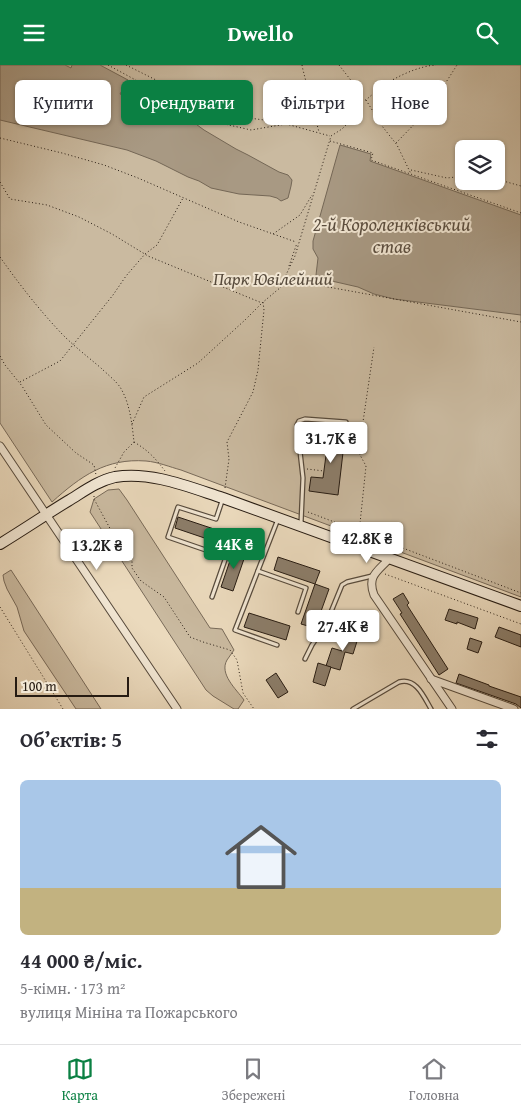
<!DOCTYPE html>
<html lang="uk">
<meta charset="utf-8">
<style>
body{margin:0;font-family:"Gentium Book Plus",serif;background:#f7f7f7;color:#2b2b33;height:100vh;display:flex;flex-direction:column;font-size:19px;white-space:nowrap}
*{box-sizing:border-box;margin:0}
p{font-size:16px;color:#7c7c81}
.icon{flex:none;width:28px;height:28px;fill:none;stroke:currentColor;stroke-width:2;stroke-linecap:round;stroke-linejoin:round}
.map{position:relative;height:644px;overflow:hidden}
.drawer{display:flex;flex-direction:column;background:#fff;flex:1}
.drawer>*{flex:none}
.guide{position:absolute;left:15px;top:15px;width:491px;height:45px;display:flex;gap:10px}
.buttons{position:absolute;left:455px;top:75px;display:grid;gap:10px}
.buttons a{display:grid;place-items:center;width:50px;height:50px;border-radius:8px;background:#fff;box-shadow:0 1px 4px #0004;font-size:25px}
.scale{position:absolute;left:15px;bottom:12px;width:114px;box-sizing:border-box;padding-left:5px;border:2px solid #261b12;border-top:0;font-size:14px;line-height:18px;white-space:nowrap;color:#261b12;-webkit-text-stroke:4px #f2e7d4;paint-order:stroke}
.price{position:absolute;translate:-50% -42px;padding:0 11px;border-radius:5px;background:#fff;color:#222;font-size:16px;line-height:32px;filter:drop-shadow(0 1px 2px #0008)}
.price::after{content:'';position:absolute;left:50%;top:30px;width:15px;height:11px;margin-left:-8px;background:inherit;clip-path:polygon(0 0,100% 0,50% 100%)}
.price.selected{background:#0b8043;color:#fff}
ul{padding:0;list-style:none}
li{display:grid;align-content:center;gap:10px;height:265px;padding:0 20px}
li+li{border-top:1px solid #e1e1e2}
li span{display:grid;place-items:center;height:155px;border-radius:8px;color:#555}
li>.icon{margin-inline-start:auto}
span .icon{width:90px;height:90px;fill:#fffc;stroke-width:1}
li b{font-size:21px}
h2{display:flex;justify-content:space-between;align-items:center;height:60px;padding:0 20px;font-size:21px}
.tag{padding:0 18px;border-radius:8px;background:#fff;box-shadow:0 1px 4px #0004;font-size:18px;line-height:45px}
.tag.selected{background:#0b8043;color:#fff}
header{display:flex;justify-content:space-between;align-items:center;height:65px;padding:0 20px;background:#0b8043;color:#fff;font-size:22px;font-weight:800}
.tab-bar{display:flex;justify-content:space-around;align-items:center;height:70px;border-top:1px solid #e1e1e2;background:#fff;font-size:14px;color:#7c7c81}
.tab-bar a{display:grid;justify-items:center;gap:2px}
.tab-bar .selected{color:#0b8043}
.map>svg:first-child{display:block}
.green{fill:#cabaa0;stroke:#786a59;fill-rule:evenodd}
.water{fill:#a89983;stroke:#746756}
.building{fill:#8c7e6b;stroke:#261b12}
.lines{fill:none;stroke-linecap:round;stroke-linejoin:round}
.lane-casing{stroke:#574b3d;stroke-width:5.5}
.street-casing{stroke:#574b3d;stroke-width:9}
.secondary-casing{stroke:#261b12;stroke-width:12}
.path{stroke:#261b12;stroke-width:1;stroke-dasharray:1 2.5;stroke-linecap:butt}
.lane{stroke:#f2e7d4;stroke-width:3}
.street{stroke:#f2e7d4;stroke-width:7}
.secondary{stroke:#f2e7d4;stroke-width:10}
.labels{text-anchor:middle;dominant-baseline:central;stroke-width:4;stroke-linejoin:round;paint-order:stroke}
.park-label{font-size:18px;font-style:italic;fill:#574b3d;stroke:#f2e7d4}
.water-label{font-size:19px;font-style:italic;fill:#5a4d3f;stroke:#f2e7d4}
</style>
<header><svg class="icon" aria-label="menu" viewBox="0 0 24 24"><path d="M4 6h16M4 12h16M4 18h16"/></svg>Dwello<svg class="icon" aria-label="search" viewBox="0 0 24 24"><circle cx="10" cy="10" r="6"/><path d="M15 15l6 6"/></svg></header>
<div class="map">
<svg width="521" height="644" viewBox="0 0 521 644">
<rect width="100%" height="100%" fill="#ebdabd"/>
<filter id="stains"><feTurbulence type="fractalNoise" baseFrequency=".004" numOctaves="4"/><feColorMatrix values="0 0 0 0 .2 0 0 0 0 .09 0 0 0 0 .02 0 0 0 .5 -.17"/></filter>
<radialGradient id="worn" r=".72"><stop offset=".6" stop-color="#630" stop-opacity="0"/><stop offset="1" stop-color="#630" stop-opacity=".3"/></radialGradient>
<!-- green -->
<g class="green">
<path d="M0 0H521V532L181 405C170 402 158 397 146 396 106 393 81 411 52 437L0 358ZM464 84H496V116H464Z"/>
<path d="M119 424 127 435 210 563 222 564 234 585C232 588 229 592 227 595 219 609 236 624 244 635L238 644H234L213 631 206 625 90 447 94 434 108 425Z"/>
<path d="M11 505 101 644H76L24 566 17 542 7 524 4 516 3 510Z"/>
</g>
<!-- water -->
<g class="water">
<path d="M0 0H65L71 3 72 0H100L128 15 120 29 125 31 133 17 174 40 181 42 189 54 204 65 236 84 248 90 279 107 288 110 292 115 291 121 288 133 281 136 277 133 270 131 239 129 211 123 199 116 188 112 156 96 127 85 0 55Z"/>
<path d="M340 80 371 89 370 96 521 150V250L394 234 374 229 358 222 323 214 316 210 318 193 313 184V176Z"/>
</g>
<!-- building -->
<g class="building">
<path d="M330 360 346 362 338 430 309 426 311 412 323 413Z"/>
<path d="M178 452 238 472 234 483 175 463Z"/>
<path d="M234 484 246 488 233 526 221 522Z"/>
<path d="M278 492 320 506 315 519 274 505Z"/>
<path d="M315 519 329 524 315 563 301 559Z"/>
<path d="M403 528 409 538 407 540 448 604 439 610 400 549 402 548 393 534Z"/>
<path d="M449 544 478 553 475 564 457 557V559L445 555Z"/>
<path d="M249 548 290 561 286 575 244 562Z"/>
<path d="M499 562 521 570V582L495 572Z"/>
<path d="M348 567 359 570 353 589 345 587 340 605 326 601 332 583 342 586Z"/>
<path d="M470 573 482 577 478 588 467 584Z"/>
<path d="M318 598 331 602 325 621 313 617Z"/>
<path d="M276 608 288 627 278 633 266 615Z"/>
<path d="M459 609 489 620V621L521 632V643L516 639 456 618Z"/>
</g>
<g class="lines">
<defs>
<g id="lane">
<path d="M301 458 303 413 297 360 299 356 305 354 346 357"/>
<path d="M258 506 306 523 298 547"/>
<path d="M212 532 226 492 168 472 178 442 216 454 222 436"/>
<path d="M277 580 235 565 278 454"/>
<path d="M305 594 312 580 326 559 342 520 347 517 372 511"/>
<path d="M353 644 399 617C416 612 424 632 431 644"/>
</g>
<g id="street">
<path d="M0 381 177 644"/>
<path d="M389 494C377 507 367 511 374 530L452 644"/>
<path d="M431 614 514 644"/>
</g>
<path id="secondary" d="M0 479C23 465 45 450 68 436 83 427 97 416 115 412 151 406 189 422 223 433L521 541"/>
</defs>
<!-- lane casing -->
<use href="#lane" class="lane-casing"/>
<!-- street casing -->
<use href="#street" class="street-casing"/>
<!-- secondary casing -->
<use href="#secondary" class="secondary-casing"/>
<!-- path -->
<g class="path">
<path d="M108 0 211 56 251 65 286 59"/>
<path d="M126 0 178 26 211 40 249 53 279 57 330 71"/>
<path d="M302 0 303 5 319 67"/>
<path d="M339 0 353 18 361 31V45L342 64 331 71 295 191 284 214 521 257"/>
<path d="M366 35 382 61 397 80 411 109"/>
<path d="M362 37C370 33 376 25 384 20 398 11 419 1 436 0"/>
<path d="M0 73 62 88 104 100 138 113 239 157 296 177"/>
<path d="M330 76 373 88 371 95 521 148"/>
<path d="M396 78 429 44 457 0"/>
<path d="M411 105 447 113 464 111"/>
<path d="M496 114 521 121"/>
<path d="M0 117 10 134 47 140 79 152 112 169 148 191 262 238 281 222 284 214"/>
<path d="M273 169 300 150 312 130"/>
<path d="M0 192C19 219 40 246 63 270 75 282 88 292 101 303 107 309 115 315 120 322 130 338 132 359 134 377L124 387 115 403"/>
<path d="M289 201 297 178"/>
<path d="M0 291 5 300 22 321 46 360 76 388 94 400 96 410"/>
<path d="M20 317 60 296 113 230 126 211 145 189 157 180 183 133"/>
<path d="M132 359 144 332 198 298 245 255 262 238"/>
<path d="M134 377C149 386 155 393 165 406"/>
<path d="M307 404 324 406"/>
<path d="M225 423 229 394 227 377 253 327 258 305 264 245 263 237"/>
<path d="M94 431V434L113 469 132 493V503L141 516 164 532 190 572 203 577 230 585 237 595 243 628 254 644"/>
<path d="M308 447 521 528"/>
<path d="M359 468 366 401 359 388V384L374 282"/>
<path d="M385 509 521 559"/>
<path d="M0 542 63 644"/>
</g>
<!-- lane -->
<use href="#lane" class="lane"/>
<!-- street -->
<use href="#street" class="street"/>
<!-- secondary -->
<use href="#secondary" class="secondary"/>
</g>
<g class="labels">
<!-- park labels -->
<g class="park-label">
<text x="273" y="213">Парк Ювілейний</text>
</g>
<!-- water labels -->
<g class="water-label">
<text x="392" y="159">2-й Короленківський<tspan x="392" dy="22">став</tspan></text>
</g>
</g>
<rect width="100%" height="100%" filter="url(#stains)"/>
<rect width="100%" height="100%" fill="url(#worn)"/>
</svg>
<div class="buttons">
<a><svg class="icon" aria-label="layers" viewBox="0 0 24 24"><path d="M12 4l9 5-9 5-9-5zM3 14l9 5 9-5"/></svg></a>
</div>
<div class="scale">100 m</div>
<b class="price" style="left:331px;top:399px">31.7K ₴</b>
<b class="price" style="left:367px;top:499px">42.8K ₴</b>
<b class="price selected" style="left:234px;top:505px">44K ₴</b>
<b class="price" style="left:97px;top:506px">13.2K ₴</b>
<b class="price" style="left:343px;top:587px">27.4K ₴</b>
<div class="guide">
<a class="tag">Купити</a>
<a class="tag selected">Орендувати</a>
<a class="tag">Фільтри</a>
<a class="tag">Нове</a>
</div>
</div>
<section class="drawer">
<h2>Об’єктів: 5<svg class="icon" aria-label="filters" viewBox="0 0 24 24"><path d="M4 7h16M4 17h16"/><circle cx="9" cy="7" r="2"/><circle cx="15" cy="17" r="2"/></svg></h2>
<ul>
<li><span style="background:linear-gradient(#a9c7e8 70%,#c2b280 0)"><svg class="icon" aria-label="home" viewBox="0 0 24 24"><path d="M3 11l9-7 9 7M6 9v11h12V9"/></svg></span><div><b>44 000 ₴/міс.</b><p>5-кімн. · 173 m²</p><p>вулиця Мініна та Пожарського</p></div></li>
</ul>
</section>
<nav class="tab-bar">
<a class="selected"><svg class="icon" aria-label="map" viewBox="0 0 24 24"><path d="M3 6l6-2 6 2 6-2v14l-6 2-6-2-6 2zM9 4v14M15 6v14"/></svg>Карта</a>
<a><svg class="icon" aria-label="saved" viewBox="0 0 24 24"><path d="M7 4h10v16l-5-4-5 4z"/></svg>Збережені</a>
<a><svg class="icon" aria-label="home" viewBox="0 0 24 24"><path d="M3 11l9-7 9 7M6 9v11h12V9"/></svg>Головна</a>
</nav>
